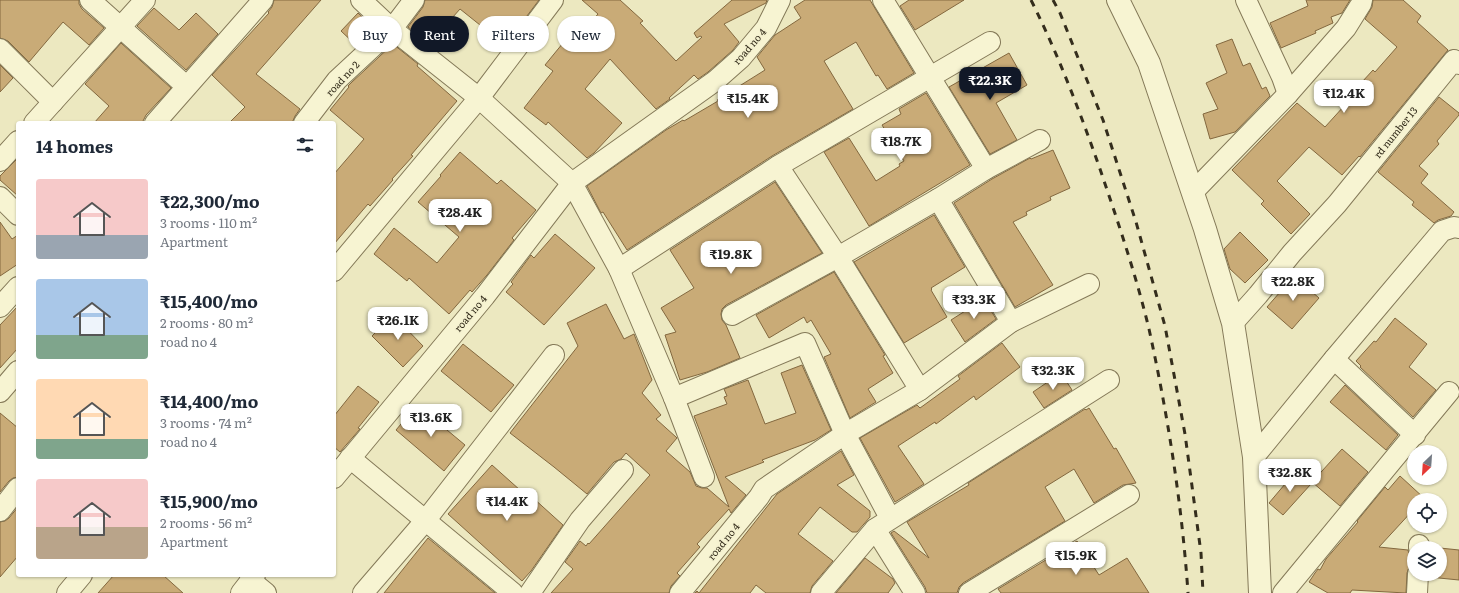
<!DOCTYPE html>
<meta charset="utf-8">
<style>
body{margin:0;font-family:Literata,serif;background:#f2f2f3;color:#1f2937;height:100vh;display:flex;flex-direction:column;font-size:15px;white-space:nowrap}
*{box-sizing:border-box;margin:0}
p{font-size:13px;color:#747a83}
.icon{flex:none;width:22px;height:22px;fill:none;stroke:currentColor;stroke-width:2;stroke-linecap:round;stroke-linejoin:round}
.map{position:relative;flex:1;overflow:hidden}
.details{position:absolute;left:16px;top:121px;width:320px;height:456px;display:flex;flex-direction:column;background:#fff;border-radius:4px;box-shadow:0 1px 3px #0004}
.details>*{flex:none}
.banner{position:absolute;left:348px;top:16px;width:380px;height:36px;display:flex;gap:8px}
.needle{width:26px;rotate:205deg}
.controls{position:absolute;left:1407px;top:445px;display:grid;gap:8px}
.controls a{display:grid;place-items:center;width:40px;height:40px;border-radius:50%;background:#fff;box-shadow:0 1px 3px #0004;font-size:20px}
.price{position:absolute;translate:-50% -34px;padding:0 9px;border-radius:8px;background:#fff;color:#222;font-size:13px;line-height:26px;filter:drop-shadow(0 1px 2px #0008)}
.price::after{content:'';position:absolute;left:50%;top:24px;width:12px;height:9px;margin-left:-6px;background:inherit;clip-path:polygon(0 0,100% 0,50% 100%)}
.price.active{background:#111827;color:#fff}
ul{padding:0;list-style:none}
li{display:flex;align-items:center;gap:12px;height:100px;padding:0 20px}
li span{display:grid;place-items:center;flex:none;width:112px;height:80px;border-radius:4px;color:#555}
li>.icon{margin-inline-start:auto}
span .icon{width:48px;height:48px;fill:#fffc;stroke-width:1}
li b{font-size:17px}
h2{display:flex;justify-content:space-between;align-items:center;height:48px;padding:0 20px;font-size:17px}
.pill{padding:0 14px;border-radius:18px;background:#fff;box-shadow:0 1px 3px #0004;font-size:14px;line-height:36px}
.pill.active{background:#111827;color:#fff}
.map>svg:first-child{display:block}
.building{fill:#c9ab77;stroke:#83683f}
.lines{fill:none;stroke-linecap:round;stroke-linejoin:round}
.minor-casing{stroke:#847958;stroke-width:22}
.tertiary-casing{stroke:#847958;stroke-width:24}
.minor{stroke:#f7f4d2;stroke-width:20}
.tertiary{stroke:#f7f4d2;stroke-width:22}
.rail{stroke:#342d1c;stroke-width:3;stroke-dasharray:7 7;stroke-linecap:butt}
.labels{text-anchor:middle;dominant-baseline:central;stroke-width:3;stroke-linejoin:round;paint-order:stroke}
.street-label{font-size:10px;fill:#342d1c;stroke:#f4f1cf}
</style>
<div class="map">
<svg width="1459" height="593" viewBox="0 0 1459 593">
<rect width="100%" height="100%" fill="#ece8c0"/>
<!-- building -->
<g class="building">
<path d="M0 0H79V4L82 9 104 28 89 45 63 22 29 62 8 41 0 38Z"/>
<path d="M274 0H321L256 74 300 109 295 116 292 123H229L245 107 212 75 269 13 268 12 272 7Z"/>
<path d="M425 0H539L505 45 460 9 429 44 408 27 423 7Z"/>
<path d="M582 0H620L643 21 640 23 676 61 702 37 700 36 697 38 694 33 732 0H767L766 3 724 24 739 42 733 50 708 72 698 79 694 75 669 98 670 99 656 109 610 59 585 89 622 123 594 153 587 158 548 122 546 125 524 108 553 71 545 65 563 43 569 48 598 14Z"/>
<path d="M805 0H870L914 73 887 89 878 75 876 76 856 42 824 61 853 109 772 156 627 250 603 212 601 213 587 186 666 130 683 120 684 121 718 101 717 100 765 70 757 57 775 35 801 18 794 7Z"/>
<path d="M909 0H964L915 30 900 6Z"/>
<path d="M1306 0H1350L1342 13 1331 17 1333 23 1315 31 1316 33 1281 48 1270 23 1308 6Z"/>
<path d="M1373 0H1403L1421 16 1417 22 1448 50 1360 157 1359 156 1342 175 1309 147 1277 181 1310 214 1291 234 1261 204 1264 201 1232 170 1297 103 1325 127 1364 84 1362 82 1373 70 1375 72 1397 47 1365 19 1372 7Z"/>
<path d="M154 8 179 30 196 13 218 34 186 70 137 26Z"/>
<path d="M358 13 375 29 357 46 341 31Z"/>
<path d="M1232 39 1243 66 1250 63 1262 89 1266 87 1270 96 1235 132 1210 139 1203 114 1218 109 1206 83 1227 73 1216 45Z"/>
<path d="M121 43 171 88 146 115 142 123H94L109 106 85 84Z"/>
<path d="M393 44 418 64 417 66 457 101 411 155 413 156 392 179 393 180 370 206 368 204 334 244V174L364 139 330 110 349 87 348 86 352 82Z"/>
<path d="M1009 53 1027 85 996 103 1017 140 990 154 949 87Z"/>
<path d="M0 65 13 78 0 92Z"/>
<path d="M926 93 970 165 869 226 824 152 849 138 876 181 900 166 899 164 904 161 882 125 901 114 899 109Z"/>
<path d="M1439 97 1459 113V115L1437 141 1439 144 1419 166 1428 174 1421 183 1454 212 1451 216 1438 220 1434 223 1412 205 1414 202 1378 172Z"/>
<path d="M1053 150 1070 188 1050 197 1051 200 1026 212 1027 215 1013 222 1053 285 1015 307 954 203 992 179 1030 158 1031 159Z"/>
<path d="M460 152 497 184 501 180 536 210 512 238 514 240 487 275 472 292 470 290 449 314 409 278 407 281 374 254 394 228 437 263 459 237 418 202 441 176 440 175Z"/>
<path d="M18 158V196L0 180V176Z"/>
<path d="M775 182 822 253 726 305 722 309 721 314 722 320 726 325 740 358 707 372 680 380 665 335 676 332 661 308 694 288 670 250Z"/>
<path d="M934 215 965 267 931 288 932 289 931 290 947 317 904 343 854 262Z"/>
<path d="M0 222 12 239 18 235V264L0 276Z"/>
<path d="M1240 232 1268 260 1245 283 1230 269 1224 249Z"/>
<path d="M555 234 595 268 544 325 506 292 513 284 511 282 531 255 534 258Z"/>
<path d="M834 272 885 355 883 356 893 373 868 389 876 402 850 418 824 357 831 354 811 320 807 323 804 317 769 338 756 315Z"/>
<path d="M1294 276 1319 298 1292 329 1267 307Z"/>
<path d="M984 299 996 319 965 342 951 320Z"/>
<path d="M606 304 624 339 634 334 652 380 642 393 661 415 656 419 676 437 677 438 666 451 690 472 696 486 702 488H707L729 507 694 416 727 404 724 397 727 396 724 389 748 380 765 424 796 413 781 373 802 365 831 430 815 440 762 460 764 462 725 477 746 495 731 513 729 509 697 544 700 547 677 573 680 576 671 586 669 593H551L573 569 565 562 580 541 586 546 588 543 589 544 650 475 626 453 621 459 614 462 587 494 554 467 510 433 578 346 567 323Z"/>
<path d="M18 306V348L0 368V325Z"/>
<path d="M393 315 423 346 403 367 372 336Z"/>
<path d="M1395 318 1427 344 1409 367 1436 390 1413 417 1360 367 1361 366 1356 361 1374 341 1376 342Z"/>
<path d="M1002 343 1020 367 976 400 974 396 936 424 935 422 898 446 924 484 895 502 860 438 917 405 920 408 960 379 958 376Z"/>
<path d="M463 344 514 385 491 412 441 371Z"/>
<path d="M1061 373 1072 390 1044 408 1033 392Z"/>
<path d="M1345 385 1398 435 1386 450 1330 402Z"/>
<path d="M358 386 379 402 358 428 360 429 340 452 334 447V416Z"/>
<path d="M417 405 465 445 444 471 396 430Z"/>
<path d="M1089 408 1114 449 1116 448 1136 483 1123 485 1094 503 1074 469 1045 487 1065 521 963 583 959 587 957 593H927L925 587 891 533 894 531 929 558 907 522 969 485 968 483 1085 409 1086 410Z"/>
<path d="M0 413 18 428V477L13 478 9 481 0 492Z"/>
<path d="M1342 449 1368 472 1340 506 1312 482Z"/>
<path d="M841 451 854 475 837 485 870 511V517L857 532H852L820 507 798 534 833 561 812 586 810 593H766L756 585 750 593H695L697 591 699 593 777 494Z"/>
<path d="M492 465 530 499 532 497 563 525 531 571 522 581 448 514Z"/>
<path d="M1296 471 1311 484 1283 515 1269 503Z"/>
<path d="M1400 476 1424 498 1422 500H1414V509L1379 547 1408 550 1409 554 1414 558V563L1409 567 1407 573 1406 593 1352 590 1350 593H1328L1309 582 1315 573 1318 569 1320 570 1326 559 1358 522 1357 521 1385 487 1388 490Z"/>
<path d="M18 507V556L0 577V522L5 521 9 518Z"/>
<path d="M428 538 495 593H384Z"/>
<path d="M1077 541 1099 575 1127 558 1149 593H1001L998 589Z"/>
<path d="M1440 548 1459 550V580L1429 577V574H1440Z"/>
<path d="M865 558 893 579 895 583 888 593H836Z"/>
<path d="M114 575H163L183 593H98Z"/>
</g>
<g class="lines">
<defs>
<g id="minor">
<path d="M90 0 186 86"/>
<path d="M361 0 392 29 479 98 572 183 619 269 674 398 704 477"/>
<path d="M883 0 986 169"/>
<path d="M1246 0 1282 77 1288 94"/>
<path d="M0 49 53 102"/>
<path d="M34 123 145 0"/>
<path d="M155 123 263 0"/>
<path d="M304 123 337 80 392 29 414 0"/>
<path d="M0 161 18 141"/>
<path d="M778 166 838 257 920 390"/>
<path d="M1193 192 1288 94 1346 28 1361 4 1362 0"/>
<path d="M0 197 18 215"/>
<path d="M938 199 1011 322"/>
<path d="M619 269 778 166 990 42"/>
<path d="M334 271 479 98 553 0"/>
<path d="M0 307 18 287"/>
<path d="M732 315 838 257 938 199 986 169 1040 140"/>
<path d="M1233 323 1258 295 1292 253 1337 204 1454 60 1459 64"/>
<path d="M1334 359 1415 435"/>
<path d="M0 392 18 371"/>
<path d="M674 398 805 343 845 434 890 518"/>
<path d="M1254 457 1334 359 1442 231 1454 227 1459 228"/>
<path d="M350 458 513 593"/>
<path d="M334 478 485 296 572 183 715 81 741 58 766 28 780 0"/>
<path d="M0 511 18 488"/>
<path d="M875 529 915 593"/>
<path d="M1419 548V545"/>
<path d="M250 580 266 593"/>
<path d="M67 593 82 575"/>
<path d="M241 593 255 575"/>
<path d="M363 593 425 521 554 355"/>
<path d="M530 593 580 520 623 470"/>
<path d="M680 593 759 497 764 489 845 434 920 390 1011 322 1089 284"/>
<path d="M821 593 875 529 1109 380"/>
<path d="M969 593 1129 495"/>
<path d="M1283 593 1449 392"/>
<path d="M1417 593 1418 574"/>
</g>
<path id="tertiary" d="M1118 0 1149 63 1205 229 1233 323 1254 457 1260 593"/>
</defs>
<!-- minor casing -->
<use href="#minor" class="minor-casing"/>
<!-- tertiary casing -->
<use href="#tertiary" class="tertiary-casing"/>
<!-- minor -->
<use href="#minor" class="minor"/>
<!-- tertiary -->
<use href="#tertiary" class="tertiary"/>
<!-- rail -->
<g class="rail">
<path d="M1031 0C1058 54 1080 112 1100 169 1118 222 1136 275 1149 329 1168 416 1182 505 1188 593"/>
<path d="M1053 0 1060 13 1103 120 1136 222 1165 326 1185 434 1201 553 1203 593"/>
</g>
</g>
<g class="labels">
<!-- street labels -->
<g class="street-label">
<text transform="translate(749 46) rotate(-49)">road no 4</text>
<text transform="translate(342 78) rotate(-47)">road no 2</text>
<text transform="translate(1395 132) rotate(-51)">rd number 13</text>
<text transform="translate(470 313) rotate(-50)">road no 4</text>
<text transform="translate(723 541) rotate(-51)">road no 4</text>
</g>
</g>
</svg>
<div class="controls">
<a><svg class="needle" viewBox="-14 -14 28 28"><path d="M0-13l5 13h-10z" fill="#e53935"/><path d="M0 13l5-13h-10z" fill="#747a83"/></svg></a>
<a><svg class="icon" aria-label="locate" viewBox="0 0 24 24"><circle cx="12" cy="12" r="6"/><path d="M12 2v4M12 18v4M2 12h4M18 12h4"/></svg></a>
<a><svg class="icon" aria-label="layers" viewBox="0 0 24 24"><path d="M12 4l9 5-9 5-9-5zM3 14l9 5 9-5"/></svg></a>
</div>
<b class="price active" style="left:990px;top:101px">₹22.3K</b>
<b class="price" style="left:1344px;top:114px">₹12.4K</b>
<b class="price" style="left:748px;top:119px">₹15.4K</b>
<b class="price" style="left:901px;top:162px">₹18.7K</b>
<b class="price" style="left:460px;top:233px">₹28.4K</b>
<b class="price" style="left:731px;top:275px">₹19.8K</b>
<b class="price" style="left:1293px;top:302px">₹22.8K</b>
<b class="price" style="left:974px;top:320px">₹33.3K</b>
<b class="price" style="left:398px;top:341px">₹26.1K</b>
<b class="price" style="left:1053px;top:391px">₹32.3K</b>
<b class="price" style="left:431px;top:438px">₹13.6K</b>
<b class="price" style="left:1290px;top:493px">₹32.8K</b>
<b class="price" style="left:507px;top:522px">₹14.4K</b>
<b class="price" style="left:1076px;top:576px">₹15.9K</b>
<div class="banner">
<a class="pill">Buy</a>
<a class="pill active">Rent</a>
<a class="pill">Filters</a>
<a class="pill">New</a>
</div>
<section class="details">
<h2>14 homes<svg class="icon" aria-label="filters" viewBox="0 0 24 24"><path d="M4 7h16M4 17h16"/><circle cx="9" cy="7" r="2"/><circle cx="15" cy="17" r="2"/></svg></h2>
<ul>
<li><span style="background:linear-gradient(#f6c9c9 70%,#9aa5b1 0)"><svg class="icon" aria-label="home" viewBox="0 0 24 24"><path d="M3 11l9-7 9 7M6 9v11h12V9"/></svg></span><div><b>₹22,300/mo</b><p>3 rooms · 110 m²</p><p>Apartment</p></div></li>
<li><span style="background:linear-gradient(#a9c7e8 70%,#7fa58c 0)"><svg class="icon" aria-label="home" viewBox="0 0 24 24"><path d="M3 11l9-7 9 7M6 9v11h12V9"/></svg></span><div><b>₹15,400/mo</b><p>2 rooms · 80 m²</p><p>road no 4</p></div></li>
<li><span style="background:linear-gradient(#ffd9b3 75%,#7fa58c 0)"><svg class="icon" aria-label="home" viewBox="0 0 24 24"><path d="M3 11l9-7 9 7M6 9v11h12V9"/></svg></span><div><b>₹14,400/mo</b><p>3 rooms · 74 m²</p><p>road no 4</p></div></li>
<li><span style="background:linear-gradient(#f6c9c9 60%,#b9a48a 0)"><svg class="icon" aria-label="home" viewBox="0 0 24 24"><path d="M3 11l9-7 9 7M6 9v11h12V9"/></svg></span><div><b>₹15,900/mo</b><p>2 rooms · 56 m²</p><p>Apartment</p></div></li>
</ul>
</section>
</div>
